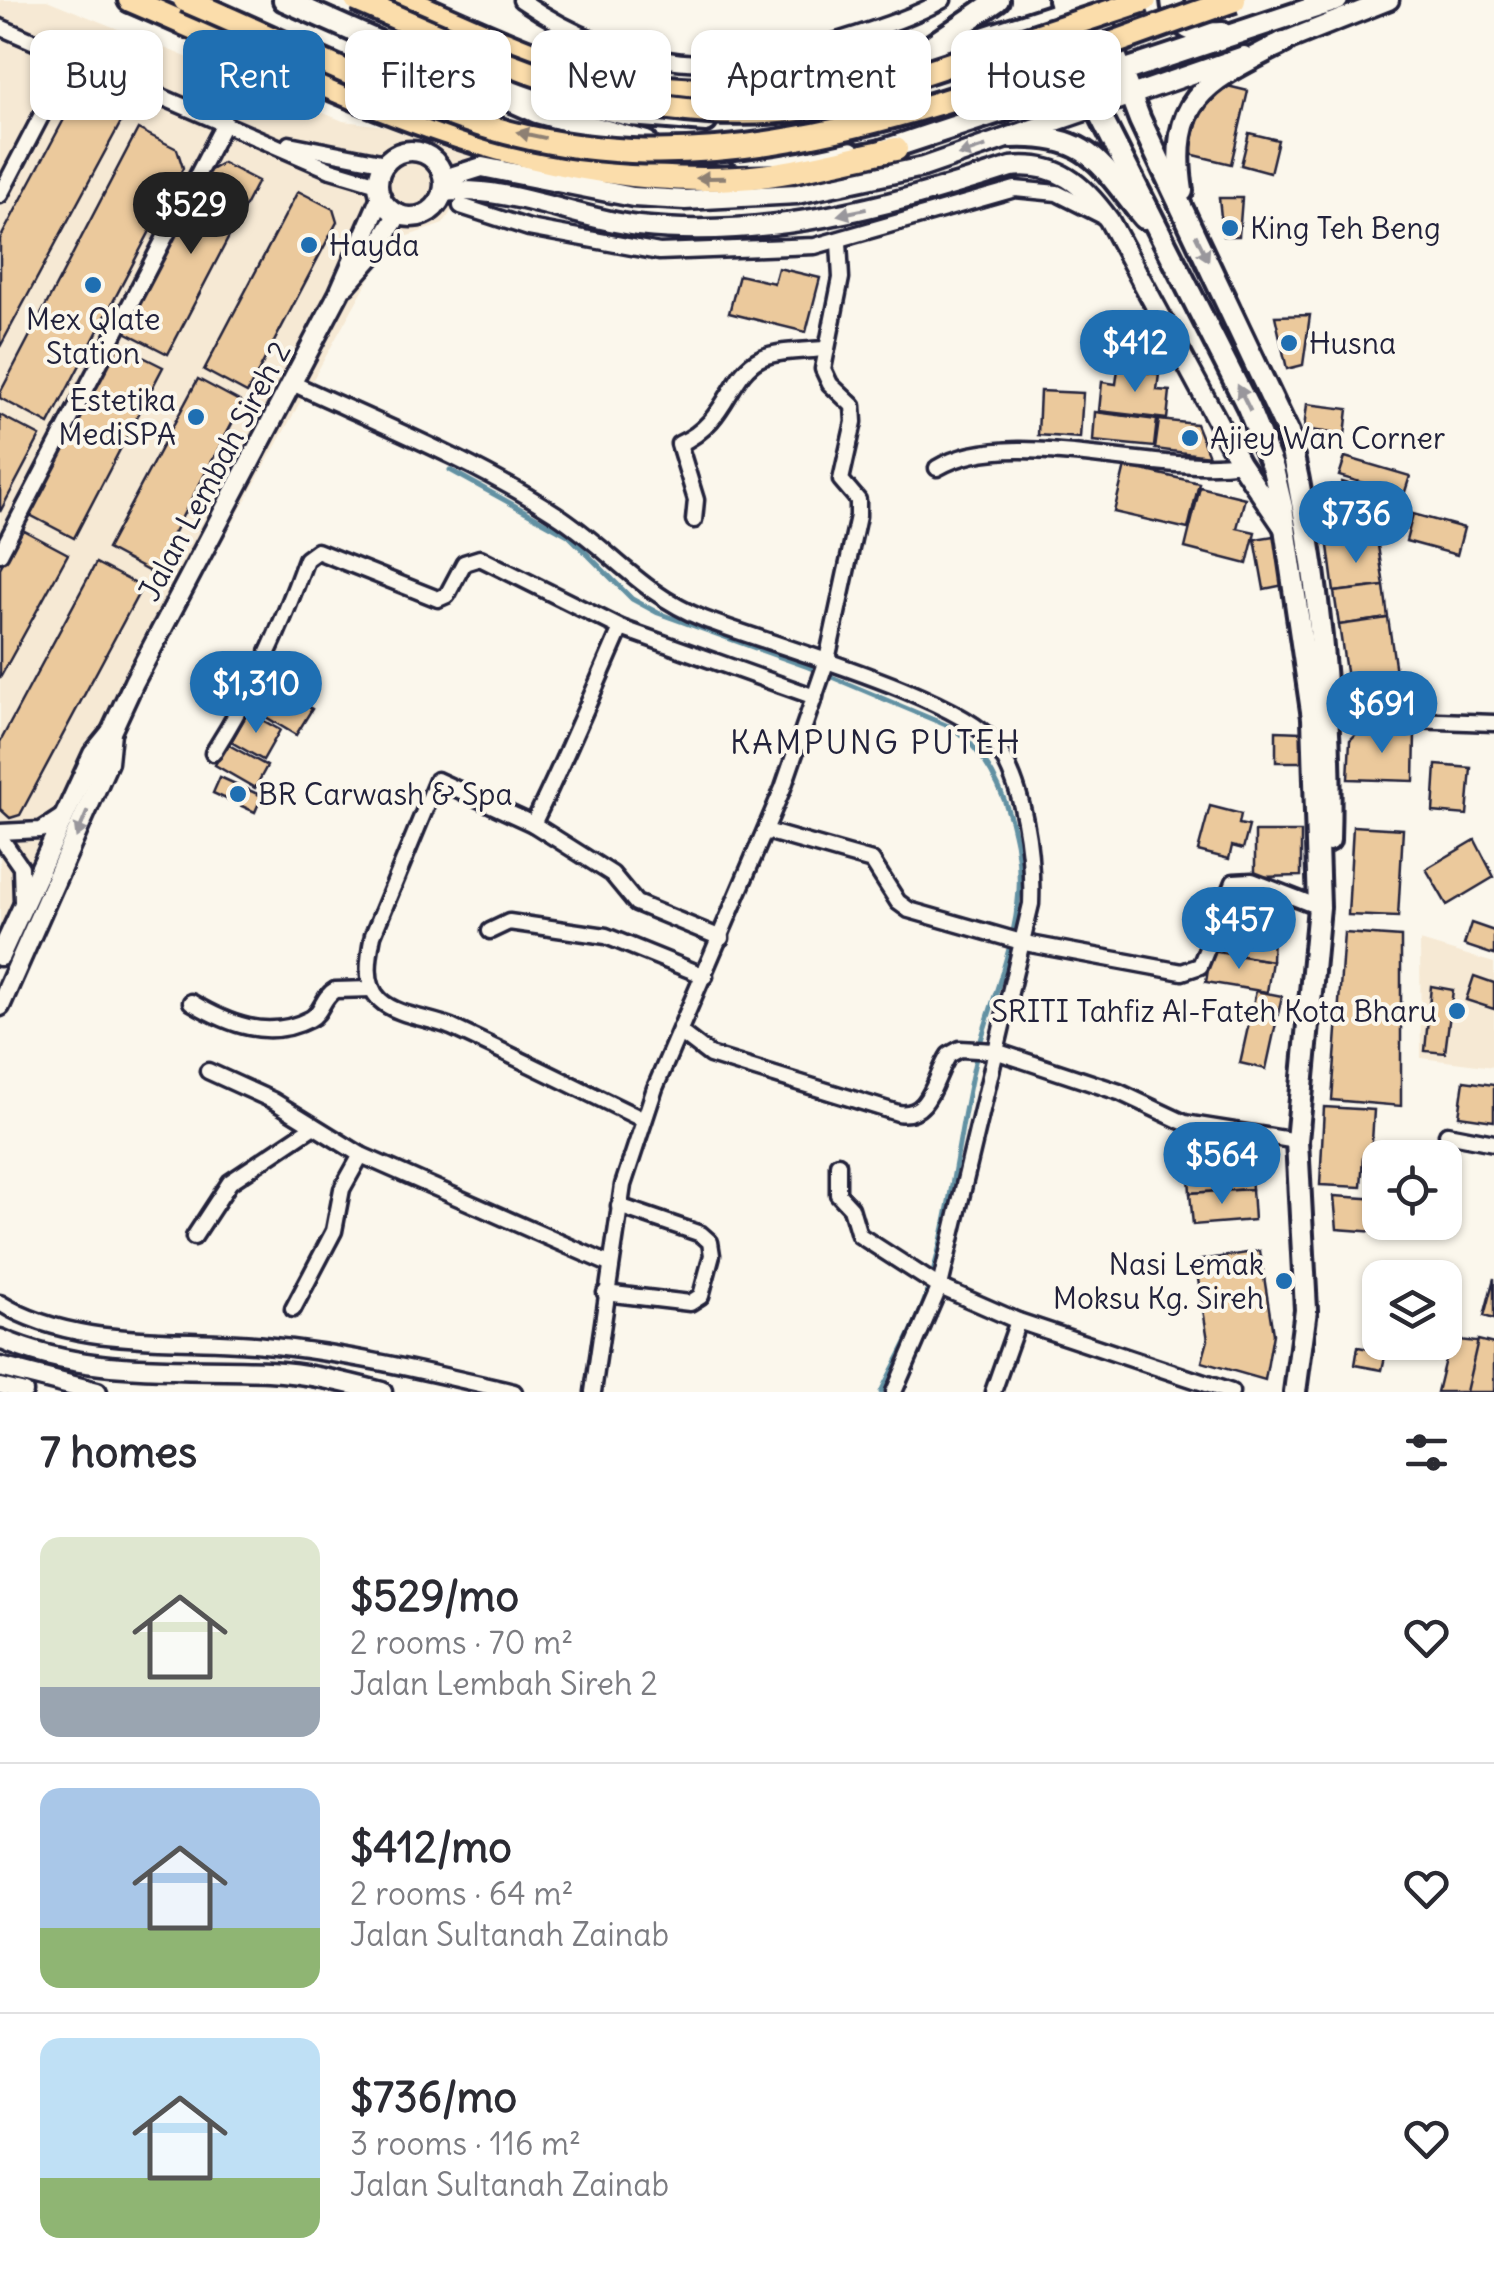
<!DOCTYPE html>
<meta charset="utf-8">
<style>
body{margin:0;font-family:Delius,sans-serif;background:#f7f7f7;color:#2b2b33;height:100vh;display:flex;flex-direction:column;font-size:38px;white-space:nowrap}
*{box-sizing:border-box;margin:0}
p{font-size:32px;color:#7c7c81}
.icon{flex:none;width:55px;height:55px;fill:none;stroke:currentColor;stroke-width:2;stroke-linecap:round;stroke-linejoin:round}
.map{position:relative;height:1392px;overflow:hidden}
.details{display:flex;flex-direction:column;background:#fff;flex:1}
.details>*{flex:none}
.top-card{position:absolute;left:30px;top:30px;width:1435px;height:90px;display:flex;gap:20px}
.buttons{position:absolute;left:1362px;top:1140px;display:grid;gap:20px}
.buttons a{display:grid;place-items:center;width:100px;height:100px;border-radius:20px;background:#fff;box-shadow:0 2px 8px #0004;font-size:50px}
.price{position:absolute;translate:-50% -85px;padding:0 22px;border-radius:35px;background:#1f6fb2;color:#fff;font-size:32px;line-height:65px;filter:drop-shadow(0 2px 5px #0008)}
.price::after{content:'';position:absolute;left:50%;top:60px;width:30px;height:22px;margin-left:-15px;background:inherit;clip-path:polygon(0 0,100% 0,50% 100%)}
.price.active{background:#222;color:#fff}
ul{padding:0;list-style:none}
li{display:flex;align-items:center;gap:30px;height:250px;padding:0 40px}
li+li{border-top:2px solid #e1e1e2}
li span{display:grid;place-items:center;flex:none;width:280px;height:200px;border-radius:20px;color:#555}
li>.icon{margin-inline-start:auto}
span .icon{width:120px;height:120px;fill:#fffc;stroke-width:1}
li b{font-size:42px}
h2{display:flex;justify-content:space-between;align-items:center;height:120px;padding:0 40px;font-size:42px}
.tag{padding:0 35px;border-radius:20px;background:#fff;box-shadow:0 2px 8px #0004;font-size:35px;line-height:90px}
.tag.active{background:#1f6fb2;color:#fff}
.map>svg:first-child{display:block}
.built{fill:#f6e9d4}
.lines{fill:none;stroke-linecap:round;stroke-linejoin:round}
.stream{stroke:#6291a3;stroke-width:5}
.building{fill:#ebc99c;stroke:#22223b;stroke-width:2.5}
.minor-casing{stroke:#22223b;stroke-width:21}
.tertiary-casing{stroke:#22223b;stroke-width:25}
.secondary-casing{stroke:#22223b;stroke-width:28}
.trunk-casing{stroke:#22223b;stroke-width:30}
.minor{stroke:#fbf7ec;stroke-width:14}
.tertiary{stroke:#fbf7ec;stroke-width:18}
.secondary{stroke:#fbf7ec;stroke-width:20}
.trunk{stroke:#fbddab;stroke-width:22}
.trunk-bridge-casing{stroke:#22223b;stroke-width:30;stroke-linecap:butt}
.trunk-bridge{stroke:#fbddab;stroke-width:22}
.oneway{fill:#8e8073}
.oneway2{fill:#99979c}
.poi-dot{fill:#1f6fb2;stroke:#fbf7ec;stroke-width:4}
.labels{text-anchor:middle;dominant-baseline:central;stroke-width:8;stroke-linejoin:round;paint-order:stroke}
.poi-label{font-size:30px;fill:#22223b;stroke:#fbf7ec;text-anchor:start}
.street-label{font-size:30px;fill:#22223b;stroke:#fbf7ec}
.neighbourhood-label{font-size:32px;letter-spacing:2.5px;fill:#22223b;stroke:#fbf7ec}
</style>
<div class="map">
<svg width="1494" height="1392" viewBox="0 0 1494 1392">
<rect width="100%" height="100%" fill="#fbf7ec"/>
<filter id="ink" filterUnits="userSpaceOnUse"><feTurbulence type="fractalNoise" baseFrequency=".01" numOctaves="2"/><feDisplacementMap in="SourceGraphic" scale="20" xChannelSelector="R" yChannelSelector="G"/><feConvolveMatrix kernelMatrix="1 2 1 2 8 2 1 2 1" color-interpolation-filters="sRGB"/></filter>
<g filter="url(#ink)">
<!-- built -->
<g class="built">
<path d="M0 0H47L343 121 410 129 477 153 458 201 443 224 399 239 383 254 0 939Z"/>
<path d="M1420 941 1494 963V1067L1421 1058Z"/>
</g>
<g class="lines">
<!-- stream -->
<path class="stream" d="M450 470 568 535 632 599 658 613 808 667 953 728C999 762 1022 833 1019 890 1015 952 988 1007 974 1066 957 1141 950 1223 926 1296 915 1329 896 1361 881 1392"/>
</g>
<!-- building -->
<g class="building">
<path d="M1219 84 1248 91 1231 164 1190 154 1203 97Z"/>
<path d="M88 104 121 122 0 347V239L69 110Z"/>
<path d="M138 129 177 149 183 168 49 424 0 398V393Z"/>
<path d="M1249 133 1278 140 1270 173 1241 165Z"/>
<path d="M223 163 258 181 168 354 125 332 209 171Z"/>
<path d="M298 191 333 209 337 222 247 393 204 370Z"/>
<path d="M1219 198H1242L1239 236H1223Z"/>
<path d="M778 268 820 278 806 332 729 313 739 275 774 283Z"/>
<path d="M1310 315 1303 365 1287 369 1275 316Z"/>
<path d="M117 344 163 367 74 538 28 514Z"/>
<path d="M1118 369 1159 374 1157 390 1170 391 1167 419 1099 411 1102 382 1116 384Z"/>
<path d="M198 379 243 403 152 573 107 549Z"/>
<path d="M1040 391 1083 393 1080 438 1038 435Z"/>
<path d="M1307 404 1348 409 1345 435 1304 429Z"/>
<path d="M1095 412 1157 420 1154 447 1093 441Z"/>
<path d="M0 415 40 436 0 512Z"/>
<path d="M1159 420 1196 424 1209 456 1155 449Z"/>
<path d="M1345 457 1410 476 1404 495 1339 476Z"/>
<path d="M1125 466 1199 483 1188 529 1114 512Z"/>
<path d="M1342 482 1383 494 1375 520 1335 508Z"/>
<path d="M1200 487 1245 498 1237 528 1255 532 1247 564 1185 548Z"/>
<path d="M1413 514 1464 528 1457 555 1406 541Z"/>
<path d="M21 529 68 554 0 678V568Z"/>
<path d="M1280 535 1289 584 1264 589 1255 539Z"/>
<path d="M1377 539 1384 586 1334 592 1328 546Z"/>
<path d="M96 563 142 587 20 815 10 818 0 809V742Z"/>
<path d="M1384 586 1388 618 1339 625 1334 592Z"/>
<path d="M1388 618 1401 706 1351 705 1339 625Z"/>
<path d="M271 686 312 709 296 735 256 711Z"/>
<path d="M248 712 280 730 263 760 231 742Z"/>
<path d="M1276 731 1301 732V762H1276Z"/>
<path d="M1359 731 1415 733 1414 781 1348 779 1350 740Z"/>
<path d="M227 744 267 766 255 788 215 765Z"/>
<path d="M1436 765 1471 768 1467 815 1433 812Z"/>
<path d="M220 777 262 796 255 812 213 793Z"/>
<path d="M1210 806 1241 814 1239 824 1249 826 1243 849 1232 846 1229 859 1198 851Z"/>
<path d="M1353 826 1403 829 1398 917 1348 915Z"/>
<path d="M1255 832H1301V876L1255 877Z"/>
<path d="M1475 840 1494 877 1447 905 1426 869Z"/>
<path d="M1249 892 1274 902 1272 961 1220 952Z"/>
<path d="M1471 923 1494 931V955L1464 945Z"/>
<path d="M1344 933 1401 937V1106L1332 1100Z"/>
<path d="M1211 951 1272 961 1267 992 1206 982Z"/>
<path d="M1474 976 1494 983V1009L1466 1000Z"/>
<path d="M1431 986 1453 990 1445 1053 1425 1051Z"/>
<path d="M1256 991 1282 996 1266 1069 1240 1063Z"/>
<path d="M1464 1081 1494 1085V1121L1459 1116Z"/>
<path d="M1324 1107 1374 1110 1371 1157 1363 1156 1361 1187 1320 1185Z"/>
<path d="M1187 1143 1243 1144 1249 1150 1252 1189 1190 1193Z"/>
<path d="M1252 1189 1254 1220 1193 1225 1190 1193Z"/>
<path d="M1334 1196 1380 1199V1222H1403V1234L1337 1229Z"/>
<path d="M1260 1251 1273 1334 1265 1380 1202 1362 1208 1340 1195 1261Z"/>
<path d="M1494 1278V1319L1484 1316Z"/>
<path d="M1450 1339 1494 1344V1392H1437Z"/>
<path d="M1478 1340 1494 1344V1392H1466Z"/>
<path d="M1358 1347 1386 1352 1382 1370 1355 1365Z"/>
</g>
<g class="lines">
<defs>
<g id="minor">
<path d="M521 0C628 74 729 78 850 37 881 27 915 16 943 0"/>
<path d="M0 27 331 170 378 184"/>
<path d="M289 144 386 163"/>
<path d="M0 195 72 57"/>
<path d="M461 206 529 228 659 252 815 246 1015 189 1057 193 1105 217"/>
<path d="M292 383C381 424 474 461 556 514 610 549 641 594 704 619 765 643 960 696 995 744 1025 786 1033 854 1031 904L940 1286 894 1392"/>
<path d="M937 468C1011 424 1153 476 1240 463"/>
<path d="M694 520 696 500 679 444C729 422 728 374 761 358 779 350 805 351 824 349"/>
<path d="M0 554 225 122"/>
<path d="M1329 717 1494 723"/>
<path d="M213 753C254 688 280 631 306 559L317 551 438 599 447 595 464 563 480 558 621 628 815 697"/>
<path d="M533 824C565 760 592 694 621 628"/>
<path d="M766 831 872 861 898 902 909 910 1025 943 1182 972 1200 966 1234 882 1252 881 1319 907"/>
<path d="M0 832 41 830 64 815"/>
<path d="M0 837 21 867 22 901"/>
<path d="M490 931 509 922 606 936 705 976"/>
<path d="M191 1002C228 1024 268 1041 310 1019 322 1013 322 997 335 990L372 989"/>
<path d="M680 1032 710 1055 898 1113C931 1118 934 1077 949 1055L960 1049 995 1051 1119 1092 1185 1123 1297 1141"/>
<path d="M208 1071 272 1100 361 1155 609 1264"/>
<path d="M644 1120C580 1089 516 1057 451 1027 430 1018 397 1016 380 1000 363 984 369 955 373 935L437 780 533 824 612 874 636 903 721 938"/>
<path d="M1447 1134 1494 1143"/>
<path d="M838 1164V1194L851 1208 859 1235 938 1286 1018 1321 1231 1392"/>
<path d="M194 1237 230 1182 311 1128"/>
<path d="M605 1293 690 1303 701 1296 712 1255 710 1242 701 1234 619 1206"/>
<path d="M0 1303C76 1350 179 1336 264 1345 349 1353 432 1373 514 1392"/>
<path d="M293 1309 334 1231 342 1189 361 1155"/>
<path d="M0 1386 25 1392"/>
<path d="M593 1392 623 1185 655 1088 783 788 827 660 858 516V500L841 480 854 422 853 406 830 384 823 369 841 278 839 242"/>
<path d="M993 1392 1018 1321"/>
</g>
<g id="tertiary">
<path d="M1273 46 1389 0"/>
<circle cx="411" cy="184" r="33"/>
<path d="M444 179 482 167 633 197 685 200 797 194 923 167 1244 56"/>
<path d="M443 192C509 185 573 218 638 226 766 240 891 206 1011 167 1058 162 1083 184 1109 220L1240 463 1286 531"/>
<path d="M346 285 375 252 398 214"/>
<path d="M0 956 93 754 111 732"/>
<path d="M0 1006 108 762 111 732 134 682 339 293 381 197"/>
<path d="M0 1339C87 1377 176 1367 268 1371 307 1373 344 1382 382 1392"/>
<path d="M0 1367 97 1392"/>
</g>
<g id="secondary">
<path d="M284 0 537 112 646 142"/>
<path d="M1059 0 1097 109 1248 407 1273 469 1282 507 1313 718 1319 907 1297 1141 1306 1310 1295 1392"/>
<path d="M1094 0 1140 120 1288 433C1317 560 1333 711 1329 840"/>
<path d="M1172 0C1174 29 1197 35 1222 33"/>
<path d="M928 48 998 0"/>
<path d="M508 88 630 115 706 121"/>
<path d="M796 99 1100 0"/>
<path d="M1011 137C1090 134 1099 163 1144 218"/>
<path d="M884 150 1337 0"/>
<path d="M739 154 850 152"/>
<path d="M1182 191C1168 96 1208 81 1284 42"/>
</g>
<g id="trunk">
<path d="M130 0C325 83 519 191 738 178 791 175 844 159 896 149"/>
<path d="M406 0C490 36 574 80 667 88 714 92 764 90 812 93"/>
</g>
</defs>
<!-- minor casing -->
<use href="#minor" class="minor-casing"/>
<!-- tertiary casing -->
<use href="#tertiary" class="tertiary-casing"/>
<!-- secondary casing -->
<use href="#secondary" class="secondary-casing"/>
<!-- trunk casing -->
<use href="#trunk" class="trunk-casing"/>
<!-- minor -->
<use href="#minor" class="minor"/>
<!-- tertiary -->
<use href="#tertiary" class="tertiary"/>
<!-- secondary -->
<use href="#secondary" class="secondary"/>
<!-- trunk -->
<use href="#trunk" class="trunk"/>
<defs>
<g id="trunk-bridge">
<path d="M185 0C277 39 369 86 464 119 727 212 987 84 1234 0"/>
<path d="M356 0C512 67 650 137 826 105L1145 0"/>
</g>
</defs>
<!-- trunk-bridge casing -->
<use href="#trunk-bridge" class="trunk-bridge-casing"/>
<!-- trunk-bridge -->
<use href="#trunk-bridge" class="trunk-bridge"/>
</g>
<!-- one-way arrows -->
<defs><path id="oneway-solid" d="M-6-.8H1V-3.2L6.5 0L1 3.2V.8H-6Z" transform="scale(2.5)"/></defs>
<g class="oneway">
<use href="#oneway-solid" transform="translate(531 135) rotate(-168)"/>
<use href="#oneway-solid" transform="translate(711 178) rotate(179)"/>
</g>
<g class="oneway2">
<use href="#oneway-solid" transform="translate(972 151) rotate(162)"/>
<use href="#oneway-solid" transform="translate(852 212) rotate(168)"/>
<use href="#oneway-solid" transform="translate(1202 248) rotate(64)"/>
<use href="#oneway-solid" transform="translate(1244 398) rotate(-116)"/>
<use href="#oneway-solid" transform="translate(82 824) rotate(113)"/>
</g>
</g>
<!-- markers -->
<g class="poi-dot">
<circle cx="1230" cy="228" r="10"/>
<circle cx="309" cy="245" r="10"/>
<circle cx="93" cy="285" r="10"/>
<circle cx="1289" cy="343" r="10"/>
<circle cx="196" cy="417" r="10"/>
<circle cx="1190" cy="438" r="10"/>
<circle cx="238" cy="794" r="10"/>
<circle cx="1457" cy="1011" r="10"/>
<circle cx="1284" cy="1281" r="10"/>
</g>
<g class="labels">
<!-- poi labels -->
<g class="poi-label">
<text x="1250" y="228">King Teh Beng</text>
<text x="329" y="245">Hayda</text>
<text x="93" y="319" text-anchor="middle">Mex Qlate<tspan x="93" dy="34">Station</tspan></text>
<text x="1309" y="343">Husna</text>
<text x="176" y="400" text-anchor="end">Estetika<tspan x="176" dy="34">MediSPA</tspan></text>
<text x="1210" y="438">Ajiey Wan Corner</text>
<text x="258" y="794">BR Carwash &amp; Spa</text>
<text x="1437" y="1011" text-anchor="end">SRITI Tahfiz Al-Fateh Kota Bharu</text>
<text x="1264" y="1264" text-anchor="end">Nasi Lemak<tspan x="1264" dy="34">Moksu Kg. Sireh</tspan></text>
</g>
<!-- street labels -->
<g class="street-label">
<text transform="translate(214 471) rotate(-62)">Jalan Lembah Sireh 2</text>
</g>
<!-- neighbourhood labels -->
<g class="neighbourhood-label">
<text x="876" y="742">KAMPUNG PUTEH</text>
</g>
</g>
</svg>
<div class="buttons">
<a><svg class="icon" aria-label="locate" viewBox="0 0 24 24"><circle cx="12" cy="12" r="6"/><path d="M12 2v4M12 18v4M2 12h4M18 12h4"/></svg></a>
<a><svg class="icon" aria-label="layers" viewBox="0 0 24 24"><path d="M12 4l9 5-9 5-9-5zM3 14l9 5 9-5"/></svg></a>
</div>
<b class="price active" style="left:191px;top:257px">$529</b>
<b class="price" style="left:1135px;top:395px">$412</b>
<b class="price" style="left:1356px;top:566px">$736</b>
<b class="price" style="left:256px;top:736px">$1,310</b>
<b class="price" style="left:1382px;top:756px">$691</b>
<b class="price" style="left:1239px;top:972px">$457</b>
<b class="price" style="left:1222px;top:1207px">$564</b>
<div class="top-card">
<a class="tag">Buy</a>
<a class="tag active">Rent</a>
<a class="tag">Filters</a>
<a class="tag">New</a>
<a class="tag">Apartment</a>
<a class="tag">House</a>
</div>
</div>
<section class="details">
<h2>7 homes<svg class="icon" aria-label="filters" viewBox="0 0 24 24"><path d="M4 7h16M4 17h16"/><circle cx="9" cy="7" r="2"/><circle cx="15" cy="17" r="2"/></svg></h2>
<ul>
<li><span style="background:linear-gradient(#dfe7d0 75%,#9aa5b1 0)"><svg class="icon" aria-label="home" viewBox="0 0 24 24"><path d="M3 11l9-7 9 7M6 9v11h12V9"/></svg></span><div><b>$529/mo</b><p>2 rooms · 70 m²</p><p>Jalan Lembah Sireh 2</p></div><svg class="icon" aria-label="heart" viewBox="0 0 24 24"><path d="M12 20l-8-8c-3-5 5-10 8-4 3-6 11-1 8 4z"/></svg></li>
<li><span style="background:linear-gradient(#a9c7e8 70%,#8fb573 0)"><svg class="icon" aria-label="home" viewBox="0 0 24 24"><path d="M3 11l9-7 9 7M6 9v11h12V9"/></svg></span><div><b>$412/mo</b><p>2 rooms · 64 m²</p><p>Jalan Sultanah Zainab</p></div><svg class="icon" aria-label="heart" viewBox="0 0 24 24"><path d="M12 20l-8-8c-3-5 5-10 8-4 3-6 11-1 8 4z"/></svg></li>
<li><span style="background:linear-gradient(#bfe0f5 70%,#8fb573 0)"><svg class="icon" aria-label="home" viewBox="0 0 24 24"><path d="M3 11l9-7 9 7M6 9v11h12V9"/></svg></span><div><b>$736/mo</b><p>3 rooms · 116 m²</p><p>Jalan Sultanah Zainab</p></div><svg class="icon" aria-label="heart" viewBox="0 0 24 24"><path d="M12 20l-8-8c-3-5 5-10 8-4 3-6 11-1 8 4z"/></svg></li>
</ul>
</section>
